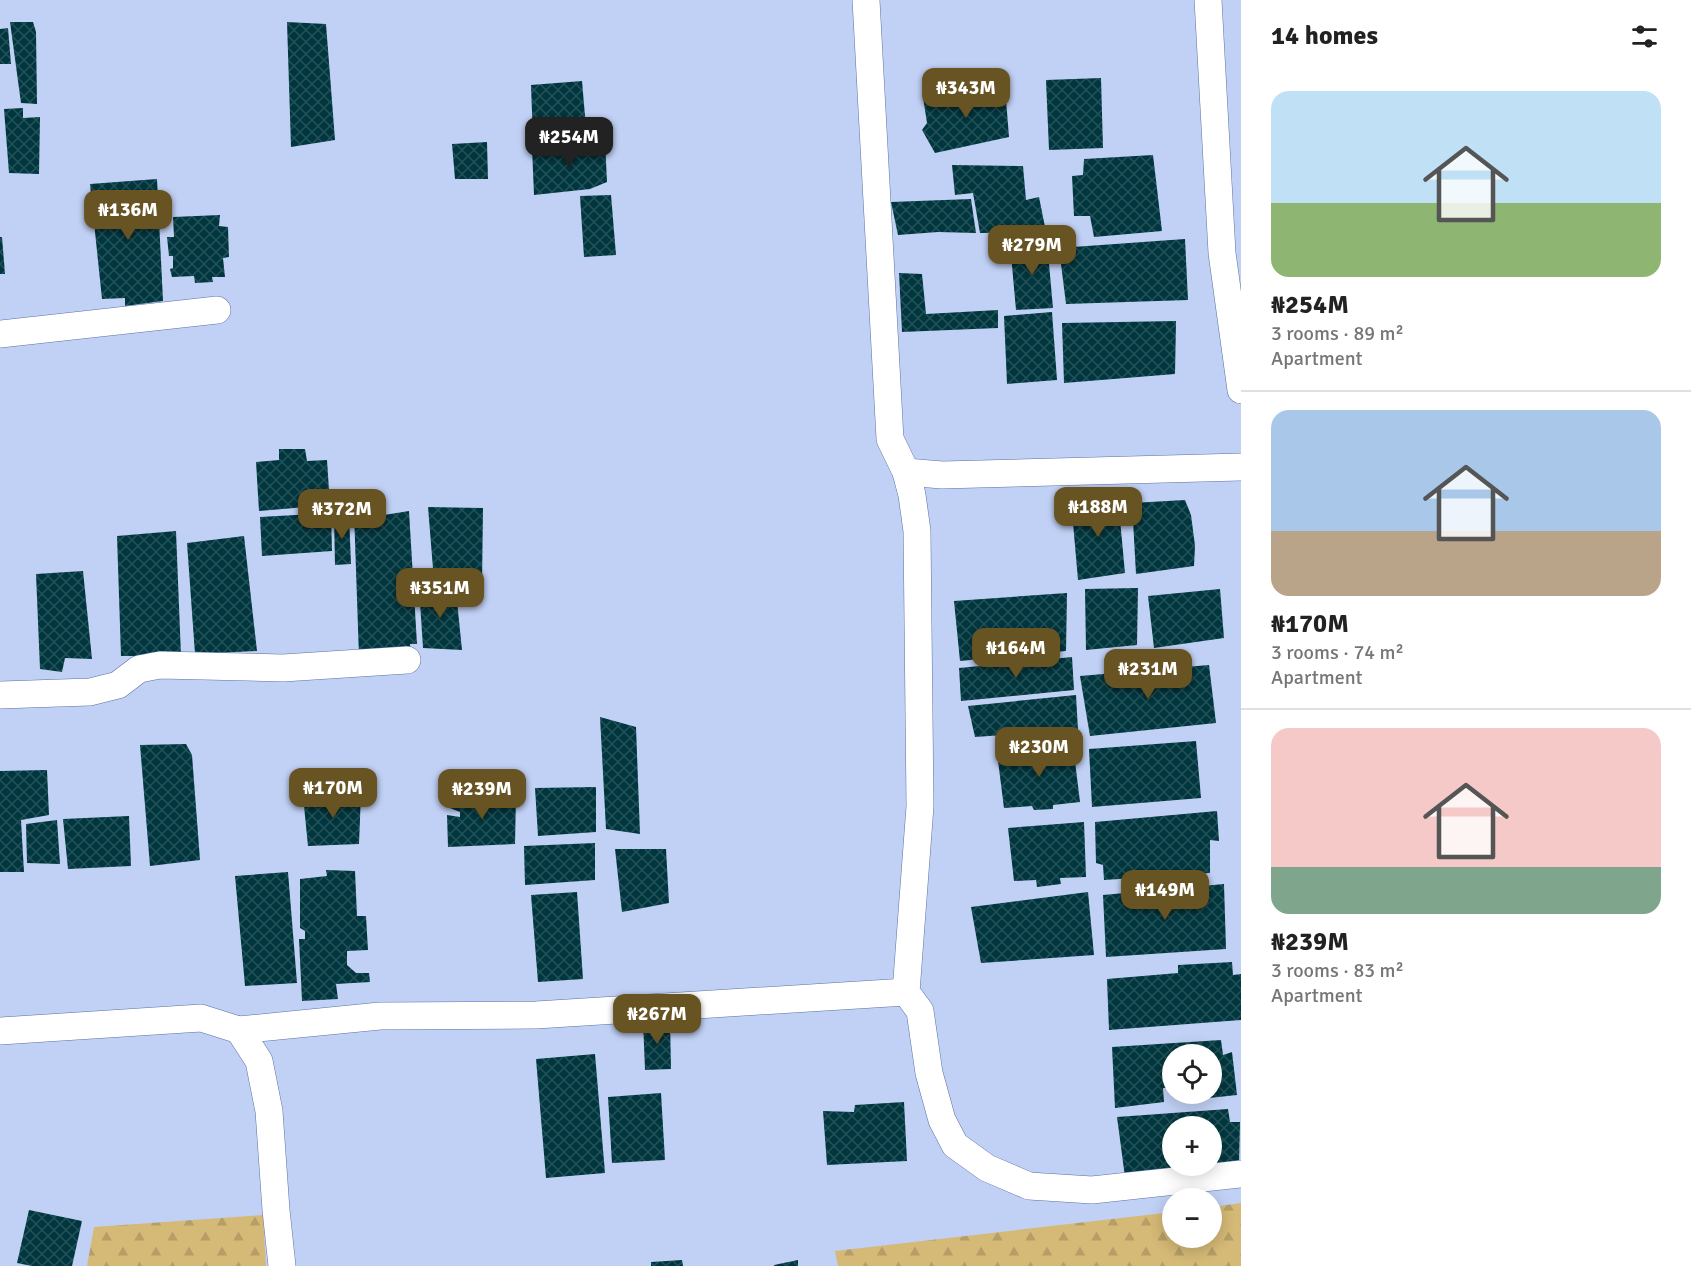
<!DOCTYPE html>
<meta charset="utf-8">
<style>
body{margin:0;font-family:Signika,sans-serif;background:#f2f2f2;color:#222;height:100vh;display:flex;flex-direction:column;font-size:22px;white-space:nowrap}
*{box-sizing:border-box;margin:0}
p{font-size:20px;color:#767676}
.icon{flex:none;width:33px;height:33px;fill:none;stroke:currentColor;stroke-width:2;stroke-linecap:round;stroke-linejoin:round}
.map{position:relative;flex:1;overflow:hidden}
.details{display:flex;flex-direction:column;background:#fff;width:450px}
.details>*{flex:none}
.tools{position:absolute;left:1162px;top:1044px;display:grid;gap:12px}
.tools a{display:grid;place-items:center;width:60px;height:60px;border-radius:50%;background:#fff;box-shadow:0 3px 15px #0003;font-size:30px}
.price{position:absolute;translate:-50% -51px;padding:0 14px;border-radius:12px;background:#685423;color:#fff;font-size:20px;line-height:39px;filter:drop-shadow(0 2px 3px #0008)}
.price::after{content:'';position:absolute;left:50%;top:36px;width:18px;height:14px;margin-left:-9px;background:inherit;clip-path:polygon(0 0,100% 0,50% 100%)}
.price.active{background:#222;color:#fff}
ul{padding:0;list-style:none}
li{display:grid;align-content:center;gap:12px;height:318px;padding:0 30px}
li+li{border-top:2px solid #e0e0e0}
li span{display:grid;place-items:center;height:186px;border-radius:18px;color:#555}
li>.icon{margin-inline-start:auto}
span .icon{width:108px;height:108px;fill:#fffc;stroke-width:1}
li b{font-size:26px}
h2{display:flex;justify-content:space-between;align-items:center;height:72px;padding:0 30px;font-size:26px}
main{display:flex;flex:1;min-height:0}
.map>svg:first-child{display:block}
.forest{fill:url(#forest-firs)}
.building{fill:url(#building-cross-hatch)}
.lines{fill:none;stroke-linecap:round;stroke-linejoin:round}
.minor-casing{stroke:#5b70a5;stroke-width:28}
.minor{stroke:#fff;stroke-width:27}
</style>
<main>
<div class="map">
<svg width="1241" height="1266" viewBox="0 0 1241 1266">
<defs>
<pattern id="forest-firs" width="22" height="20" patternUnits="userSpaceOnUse" patternTransform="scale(1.5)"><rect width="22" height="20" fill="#d5b976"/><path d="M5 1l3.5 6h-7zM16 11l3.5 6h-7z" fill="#b69e66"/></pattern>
<pattern id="building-cross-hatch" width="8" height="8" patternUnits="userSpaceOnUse" patternTransform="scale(1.5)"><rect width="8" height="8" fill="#00373e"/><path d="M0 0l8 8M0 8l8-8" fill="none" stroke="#255158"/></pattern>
</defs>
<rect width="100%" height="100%" fill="#c1d1f5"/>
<!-- forest -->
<g class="forest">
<path d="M1241 1203V1266H838L835 1251 1173 1212V1238H1212V1207Z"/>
<path d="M263 1215 266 1266H87L94 1227Z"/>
</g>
<!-- building -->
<g class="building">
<path d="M10 22H33L36 32 37 104 21 103Z"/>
<path d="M287 22 326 24 335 140 291 147Z"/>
<path d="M8 28 11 64H0V29Z"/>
<path d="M1101 78 1103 148 1049 150 1046 80Z"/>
<path d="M582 81 587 139 533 141 531 85Z"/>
<path d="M1005 87 1009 137 935 153 922 130 927 123 923 97Z"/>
<path d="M23 108V118L40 117 39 174 9 173 4 109Z"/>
<path d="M605 141 607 182 590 189 534 195 532 148Z"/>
<path d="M487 142 488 179H455L452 144Z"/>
<path d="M1153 155 1162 231 1094 237 1090 216H1074L1072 176 1083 175 1084 159Z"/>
<path d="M952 165 1023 166 1026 200 1039 197 1046 232 980 233 973 193 955 195Z"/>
<path d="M157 179 163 301 125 306V298L102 299 90 184Z"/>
<path d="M611 195 616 255 584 257 580 196Z"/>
<path d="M971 199 976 233 938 232 898 235 891 202Z"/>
<path d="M220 215 219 226 228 227 229 257 223 258 225 277H212L213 282 195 283 194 276 172 277 170 269 173 268V256H169L167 237H174L173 217Z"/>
<path d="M0 237H2L5 274H0Z"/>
<path d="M1185 239 1188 300 1066 304 1059 248Z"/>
<path d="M1047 242 1053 308 1016 310 1010 244Z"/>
<path d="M899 273 922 274 926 314 998 310V328L902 332Z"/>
<path d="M1052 312 1057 380 1007 384 1004 316Z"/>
<path d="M1176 321 1175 374 1064 383 1062 323Z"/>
<path d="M279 449H305L307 461 327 460 330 505 259 511 256 462 279 460Z"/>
<path d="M1118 498 1125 573 1078 580 1071 500Z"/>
<path d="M1185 500 1191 515 1195 546 1194 566 1136 574 1132 503Z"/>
<path d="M428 507 483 508 482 584 434 581Z"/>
<path d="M409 511 417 644H410L411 653 359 657 354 512 384 515Z"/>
<path d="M331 513 332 551 262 556 260 517Z"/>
<path d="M349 515 351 564 335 565 334 516Z"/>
<path d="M176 531 181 656H121L117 536Z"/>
<path d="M244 536 257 651 195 654 187 543Z"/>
<path d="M83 571 92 659 65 658 62 672 40 669 36 574Z"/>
<path d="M419 587 456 591 462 650 423 648Z"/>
<path d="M1138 588 1137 645 1086 650 1085 589Z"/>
<path d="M1220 589 1224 638 1154 648 1148 596Z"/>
<path d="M1067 593 1066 651 960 661 954 601Z"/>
<path d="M1072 657 1074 690 961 701 959 668Z"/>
<path d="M1209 665 1216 723 1090 736 1080 676Z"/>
<path d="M1076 695 1078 730 975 737 968 706Z"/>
<path d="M600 717 636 727 640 834 606 829Z"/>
<path d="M1196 741 1201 798 1092 807 1089 749Z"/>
<path d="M186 744 192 755 200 860 150 866 140 745Z"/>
<path d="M1073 745 1080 802 1053 805V809L1034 810 1032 806 1004 808 997 753 1036 751V746Z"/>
<path d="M47 770 49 815 21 820 24 872H0V771Z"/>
<path d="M596 787V832L538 836 535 788Z"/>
<path d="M361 793 359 844 308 846 303 796Z"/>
<path d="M447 793 516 795 515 844 448 847 447 815 460 817V812L447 807Z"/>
<path d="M1217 811 1219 841 1210 840V873L1104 880 1103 865 1096 863 1095 822Z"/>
<path d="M129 816 131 866 68 869 63 819Z"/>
<path d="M57 820 60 864 27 863 26 824Z"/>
<path d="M1084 822 1086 877 1060 878 1061 884 1037 887 1036 880 1014 881 1008 828Z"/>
<path d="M595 843V880L525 885 524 846Z"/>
<path d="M615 849H666L669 903 622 912Z"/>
<path d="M326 870 355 871 357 916H366L368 950 347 951V965L356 973H369L370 982 336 984 338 999 302 1001 299 939H305V931L300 928V879L327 876Z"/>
<path d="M288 872 297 983 245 986 235 876Z"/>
<path d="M1224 884 1226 949 1106 957 1103 895Z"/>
<path d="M577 892 583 979 538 982 531 895Z"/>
<path d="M1088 892 1094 955 981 963 971 907Z"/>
<path d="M1232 962 1233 975 1241 974V1020L1109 1030 1107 979 1178 973V965Z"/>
<path d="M670 1020 671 1069 645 1070 643 1021Z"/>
<path d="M1221 1040 1223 1055 1232 1052 1237 1095 1181 1101 1180 1094H1212V1054H1173V1087L1163 1088 1164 1102 1115 1108 1112 1047Z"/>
<path d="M595 1054 605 1173 546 1178 536 1059Z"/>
<path d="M661 1093 665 1160 612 1163 608 1097Z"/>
<path d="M904 1102 907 1161 827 1165 823 1111 854 1112 855 1105Z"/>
<path d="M1228 1109 1230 1122H1240L1239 1165 1188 1170 1187 1166H1212V1126H1173V1166H1175L1177 1173 1125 1177 1117 1117Z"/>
<path d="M29 1210 82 1221 72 1266H32L17 1263Z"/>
<path d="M682 1260 683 1266H651V1262Z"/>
<path d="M798 1260V1266H774V1265Z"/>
</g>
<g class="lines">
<defs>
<g id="minor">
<path d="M866 0 890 439 906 472 912 495 917 531 920 806 906 992 920 1011 929 1073 942 1120 955 1145 987 1168 1029 1186 1092 1190 1241 1174"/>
<path d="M1208 0 1222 253 1241 390"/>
<path d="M0 334 217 310"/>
<path d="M906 472 942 475 1241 467"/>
<path d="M0 695 90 692 118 685 139 669 160 665 283 668 407 660"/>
<path d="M239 1030 259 1061 269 1111 276 1210 282 1266"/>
<path d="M0 1031 201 1018 239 1030 380 1016 536 1015 906 992"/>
</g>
</defs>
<!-- minor casing -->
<use href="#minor" class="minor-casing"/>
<!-- minor -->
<use href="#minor" class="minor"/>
</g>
</svg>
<div class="tools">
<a><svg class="icon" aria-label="locate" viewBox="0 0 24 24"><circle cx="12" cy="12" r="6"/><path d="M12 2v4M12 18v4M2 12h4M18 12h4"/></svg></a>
<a>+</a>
<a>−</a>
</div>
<b class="price" style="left:966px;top:119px">₦343M</b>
<b class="price active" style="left:569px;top:168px">₦254M</b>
<b class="price" style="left:128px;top:241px">₦136M</b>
<b class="price" style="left:1032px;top:276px">₦279M</b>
<b class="price" style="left:1098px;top:538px">₦188M</b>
<b class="price" style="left:342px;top:540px">₦372M</b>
<b class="price" style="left:440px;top:619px">₦351M</b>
<b class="price" style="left:1016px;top:679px">₦164M</b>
<b class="price" style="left:1148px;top:700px">₦231M</b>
<b class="price" style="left:1039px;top:778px">₦230M</b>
<b class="price" style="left:333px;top:819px">₦170M</b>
<b class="price" style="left:482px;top:820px">₦239M</b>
<b class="price" style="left:1165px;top:921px">₦149M</b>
<b class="price" style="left:657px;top:1045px">₦267M</b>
</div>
<section class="details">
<h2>14 homes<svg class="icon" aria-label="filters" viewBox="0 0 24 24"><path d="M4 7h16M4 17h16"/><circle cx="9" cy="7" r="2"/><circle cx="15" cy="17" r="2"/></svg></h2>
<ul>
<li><span style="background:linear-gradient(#bfe0f5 60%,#8fb573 0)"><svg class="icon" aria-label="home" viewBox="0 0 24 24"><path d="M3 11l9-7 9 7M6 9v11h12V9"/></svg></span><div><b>₦254M</b><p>3 rooms · 89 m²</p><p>Apartment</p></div></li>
<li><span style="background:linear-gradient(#a9c7e8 65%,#b9a48a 0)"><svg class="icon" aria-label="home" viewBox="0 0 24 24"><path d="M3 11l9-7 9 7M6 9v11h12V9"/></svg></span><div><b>₦170M</b><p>3 rooms · 74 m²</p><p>Apartment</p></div></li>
<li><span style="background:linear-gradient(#f6c9c9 75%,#7fa58c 0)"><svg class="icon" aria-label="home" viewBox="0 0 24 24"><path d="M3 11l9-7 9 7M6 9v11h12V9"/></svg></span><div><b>₦239M</b><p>3 rooms · 83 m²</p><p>Apartment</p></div></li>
</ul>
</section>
</main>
